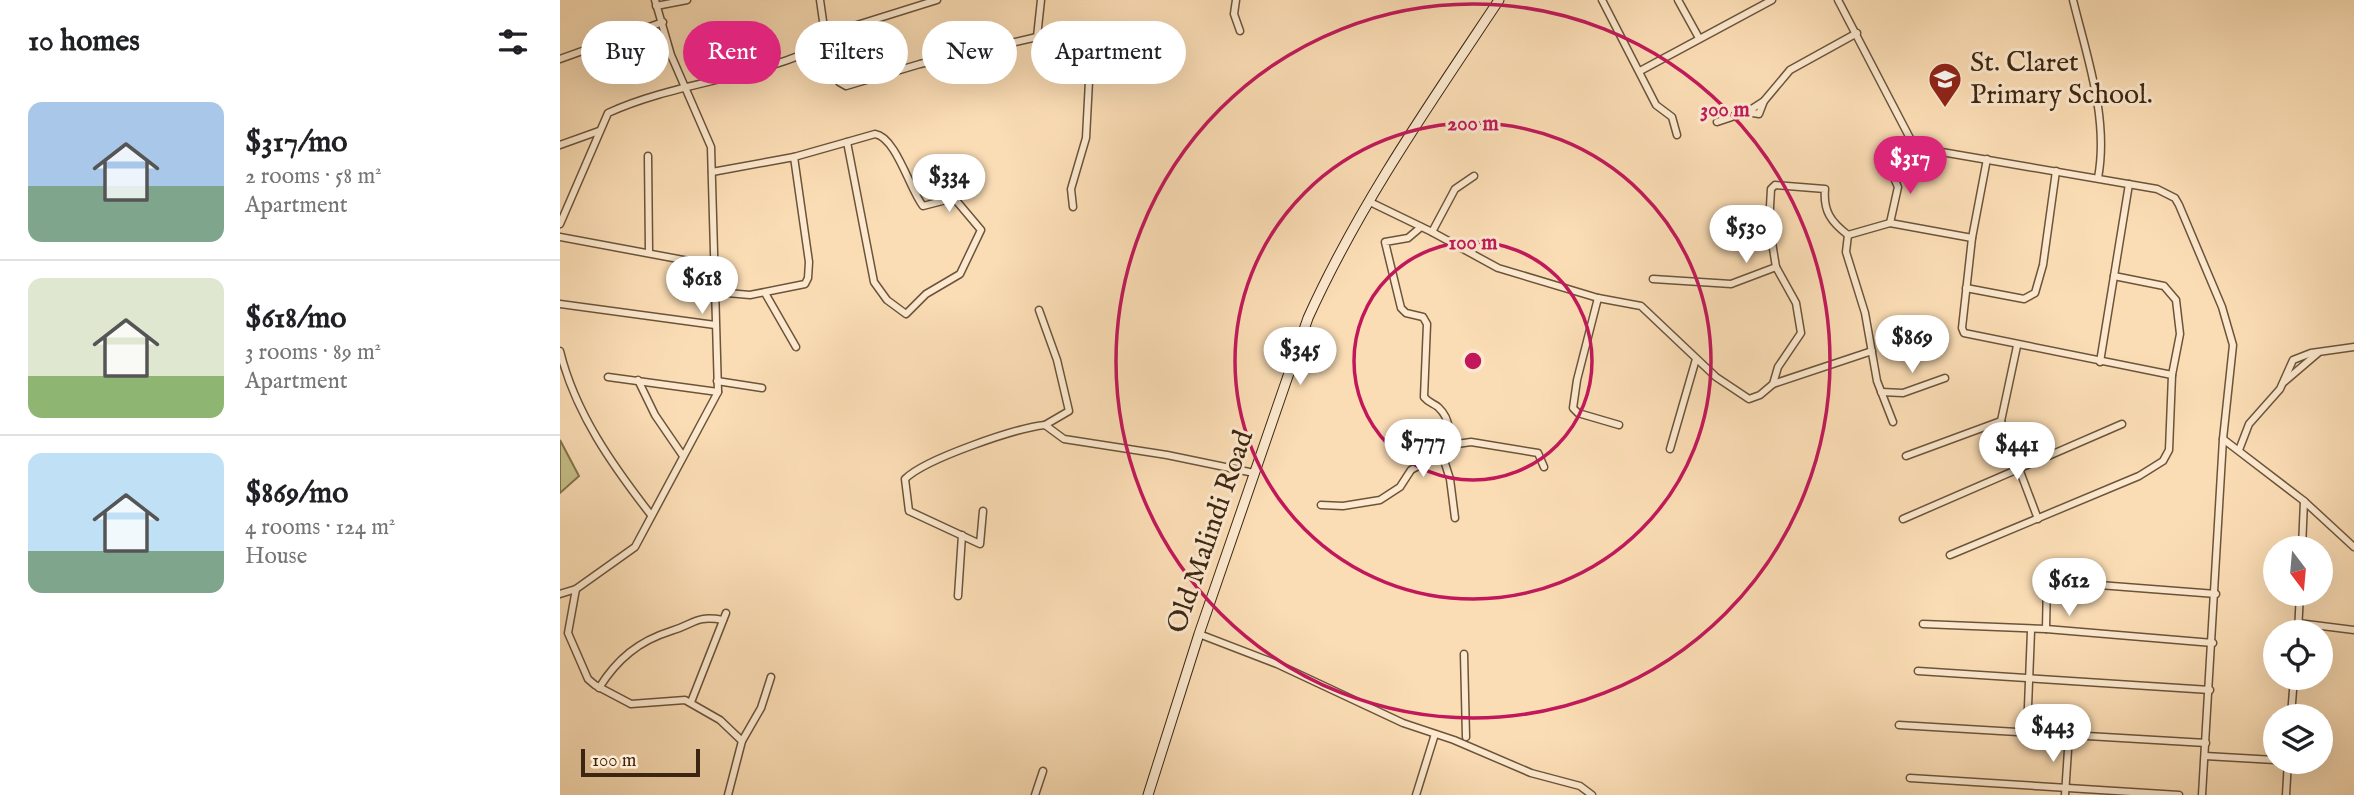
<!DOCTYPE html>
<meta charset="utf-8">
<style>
body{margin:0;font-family:"IM FELL English",serif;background:#f6f6f6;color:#202124;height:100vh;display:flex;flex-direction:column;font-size:26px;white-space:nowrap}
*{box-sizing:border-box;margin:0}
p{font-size:23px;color:#757577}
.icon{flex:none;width:38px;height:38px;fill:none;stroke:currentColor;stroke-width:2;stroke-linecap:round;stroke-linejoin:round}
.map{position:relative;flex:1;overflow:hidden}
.panel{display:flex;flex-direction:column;background:#fff;width:560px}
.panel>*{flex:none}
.banner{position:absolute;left:21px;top:21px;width:665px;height:63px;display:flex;gap:14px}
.needle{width:46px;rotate:164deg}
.tools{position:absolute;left:1703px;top:536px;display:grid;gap:14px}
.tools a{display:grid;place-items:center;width:70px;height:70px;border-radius:50%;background:#fff;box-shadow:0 7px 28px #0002;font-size:35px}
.scale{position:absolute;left:21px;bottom:18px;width:119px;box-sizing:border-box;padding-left:7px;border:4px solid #3d2611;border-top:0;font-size:19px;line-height:24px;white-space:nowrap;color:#3d2611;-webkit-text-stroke:5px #fce9cf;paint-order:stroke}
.price{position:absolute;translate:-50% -60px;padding:0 16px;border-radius:24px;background:#fff;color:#222;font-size:23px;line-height:46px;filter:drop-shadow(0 2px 4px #0008)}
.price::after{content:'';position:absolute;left:50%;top:42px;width:21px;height:16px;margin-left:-10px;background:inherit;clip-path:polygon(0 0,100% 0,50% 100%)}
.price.on{background:#db2777;color:#fff}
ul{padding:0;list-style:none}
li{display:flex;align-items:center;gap:21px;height:175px;padding:0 28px}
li+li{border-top:2px solid #e0e0e0}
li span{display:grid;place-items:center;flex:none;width:196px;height:140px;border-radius:14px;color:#555}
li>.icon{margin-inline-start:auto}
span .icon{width:84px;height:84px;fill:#fffc;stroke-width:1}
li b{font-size:30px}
h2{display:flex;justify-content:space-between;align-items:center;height:84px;padding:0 28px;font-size:30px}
.pill{padding:0 24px;border-radius:32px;background:#fff;box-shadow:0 7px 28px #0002;font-size:24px;line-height:63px}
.pill.on{background:#db2777;color:#fff}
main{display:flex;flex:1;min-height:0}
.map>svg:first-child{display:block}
.green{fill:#c6bf88;stroke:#82724c;stroke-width:2}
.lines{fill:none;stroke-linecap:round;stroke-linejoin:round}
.minor-casing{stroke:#6c543a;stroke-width:9}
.secondary-casing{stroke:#3d2611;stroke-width:11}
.minor{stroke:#fce9cf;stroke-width:6}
.secondary{stroke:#fce9cf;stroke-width:9}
.ring{fill:none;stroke:#c2185b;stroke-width:3.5}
.labels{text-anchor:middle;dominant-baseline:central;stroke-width:6;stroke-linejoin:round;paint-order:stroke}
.poi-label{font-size:28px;fill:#3d2611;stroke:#fce9cf;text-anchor:start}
.street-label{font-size:28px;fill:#3d2611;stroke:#fce9cf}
.centre{fill:#c2185b;stroke:#fce9cf;stroke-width:3.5}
.ring-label{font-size:21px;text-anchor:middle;font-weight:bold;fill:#c2185b;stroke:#fce9cf;stroke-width:6;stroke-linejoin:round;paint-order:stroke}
</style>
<main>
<section class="panel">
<h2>10 homes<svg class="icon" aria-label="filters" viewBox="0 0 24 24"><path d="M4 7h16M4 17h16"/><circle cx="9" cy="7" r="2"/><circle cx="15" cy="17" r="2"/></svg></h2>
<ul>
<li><span style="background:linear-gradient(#a9c7e8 60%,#7fa58c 0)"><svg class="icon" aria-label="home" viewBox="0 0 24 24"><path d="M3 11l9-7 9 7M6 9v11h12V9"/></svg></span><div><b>$317/mo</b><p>2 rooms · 58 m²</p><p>Apartment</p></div></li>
<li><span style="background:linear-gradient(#dfe7d0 70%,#8fb573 0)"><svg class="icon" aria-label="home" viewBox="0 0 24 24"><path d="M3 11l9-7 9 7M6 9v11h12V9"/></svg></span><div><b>$618/mo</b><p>3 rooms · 89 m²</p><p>Apartment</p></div></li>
<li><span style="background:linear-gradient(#bfe0f5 70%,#7fa58c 0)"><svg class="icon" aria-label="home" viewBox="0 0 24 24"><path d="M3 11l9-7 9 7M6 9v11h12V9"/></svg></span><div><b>$869/mo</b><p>4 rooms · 124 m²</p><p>House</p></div></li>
</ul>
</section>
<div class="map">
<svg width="1794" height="795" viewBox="0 0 1794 795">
<rect width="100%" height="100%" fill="#fbddb5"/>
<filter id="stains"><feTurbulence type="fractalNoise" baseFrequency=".00286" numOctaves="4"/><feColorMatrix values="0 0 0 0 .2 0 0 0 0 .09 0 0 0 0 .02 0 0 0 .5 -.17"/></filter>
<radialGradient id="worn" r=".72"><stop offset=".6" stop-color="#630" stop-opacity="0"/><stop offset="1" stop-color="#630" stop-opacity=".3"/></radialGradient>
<!-- green -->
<path class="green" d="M0 440 19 476 0 493Z"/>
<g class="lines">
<defs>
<g id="minor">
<path d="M260 0 265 35 279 82 286 86 360 64 477 37"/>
<path d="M481 0 477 37 479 59 524 74 529 81 526 138 511 189 513 207"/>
<path d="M676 0 674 14 680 31"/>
<path d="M1042 0 1096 105 1112 117 1117 135"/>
<path d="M1118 0 1139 38"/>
<path d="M1278 0 1353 144 1364 149 1597 189 1615 198 1619 205 1662 307 1673 345 1663 439 1642 795"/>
<path d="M1513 0C1527 57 1549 119 1538 178"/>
<path d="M96 6 127 0"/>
<path d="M265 35 377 0"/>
<path d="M0 59 103 22"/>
<path d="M1080 71 1212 0"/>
<path d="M1187 112 1199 114 1204 101"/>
<path d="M1157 122 1187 112 1204 101 1230 70 1297 33"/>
<path d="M315 134C336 137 350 190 363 206L394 198 421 230 400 274 366 294 346 314 327 300 314 282 287 142Z"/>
<path d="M0 145 39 131"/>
<path d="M88 156 89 251"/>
<path d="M234 157 287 142"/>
<path d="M1427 159 1412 238 1402 328 1404 333 1612 375"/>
<path d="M152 172 234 157 249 262 248 278 245 284 190 295 156 292"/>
<path d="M810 202 872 232 895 189 914 176"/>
<path d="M1330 223 1338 187 1333 176"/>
<path d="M0 224 48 113C118 81 199 79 267 43"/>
<path d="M861 227 848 238 825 242 841 308 846 313 863 317 867 324 864 397C869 403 873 403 878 407 892 420 891 437 881 451L890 479 895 518"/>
<path d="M872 232 938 268 1038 298 1081 306 1156 377 1189 399 1200 395 1213 384 1312 351"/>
<path d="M1288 235 1286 252 1305 313 1317 381 1333 422"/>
<path d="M0 237 156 266"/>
<path d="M1093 279 1171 284 1216 267 1209 224 1211 189 1215 185 1265 189C1263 211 1271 222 1288 235L1330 223 1412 238"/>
<path d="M1406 288 1464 299 1475 293 1483 265 1496 171"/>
<path d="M205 293 236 347"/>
<path d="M1038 298 1017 380 1013 408 1018 413 1059 425"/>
<path d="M0 304 155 325"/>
<path d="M479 310 497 360 509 411 485 425"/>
<path d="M1457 346 1441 421 1478 519"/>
<path d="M0 351C15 413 53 466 91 515"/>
<path d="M1540 362 1569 184"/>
<path d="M48 377 158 392"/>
<path d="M78 380 95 415 123 456"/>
<path d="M157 381 202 388"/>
<path d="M1724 382 1758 353"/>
<path d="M1213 384 1218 367 1241 333 1236 303 1216 267"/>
<path d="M1321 392 1343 393 1385 378"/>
<path d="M1663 439 1744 501 1794 547"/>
<path d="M1110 449 1136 359"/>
<path d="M1679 450 1689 424 1720 389 1733 360 1751 353 1794 347"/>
<path d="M1346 456 1441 421"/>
<path d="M761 505 783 506 820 500 840 487 851 470 897 444 911 442 978 453 984 467"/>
<path d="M423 511 420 544 349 511 345 479C365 459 456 428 485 425L504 439 607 455 694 473"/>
<path d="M1343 519 1562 424"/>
<path d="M1742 548 1744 501"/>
<path d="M1390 555 1579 476 1603 461 1609 450 1612 375 1620 334 1616 300 1604 286 1554 276"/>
<path d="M16 589 8 633 28 679 35 685 71 704 125 700 160 720 182 741 168 795"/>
<path d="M0 594 16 589 75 547 158 392 151 147 111 55 95 0"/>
<path d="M398 596 402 535"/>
<path d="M1738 623 1794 630"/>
<path d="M1363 624 1486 629 1653 643"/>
<path d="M1486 629 1487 581 1656 594"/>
<path d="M1738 632 1740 593"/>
<path d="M639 634 717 664 843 723 894 740 971 773 1020 786 1032 795"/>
<path d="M904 654 906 737"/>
<path d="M1358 671 1650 690"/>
<path d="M39 688C57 659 79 641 111 631 135 624 135 615 163 620"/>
<path d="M131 702 166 613"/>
<path d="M1731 716 1734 677"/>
<path d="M1339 725 1646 743"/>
<path d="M1467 732 1471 631"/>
<path d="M182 741 201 708 211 677"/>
<path d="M1645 756 1715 760"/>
<path d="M1350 778 1619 795"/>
<path d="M475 795 483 771"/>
<path d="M856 795 875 734"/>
<path d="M1505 795 1509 735"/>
<path d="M1726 795 1728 761"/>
</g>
<path id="secondary" d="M588 795 639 634 748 318C799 205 871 102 939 0"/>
</defs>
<!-- minor casing -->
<use href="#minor" class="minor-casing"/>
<!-- secondary casing -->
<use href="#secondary" class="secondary-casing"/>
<!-- minor -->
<use href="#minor" class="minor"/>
<!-- secondary -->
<use href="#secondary" class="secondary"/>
</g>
<!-- distance rings -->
<g class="ring">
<circle cx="913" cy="361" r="119"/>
<circle cx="913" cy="361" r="238"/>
<circle cx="913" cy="361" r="357"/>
</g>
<!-- icons -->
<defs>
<symbol id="school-pin" viewBox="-11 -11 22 30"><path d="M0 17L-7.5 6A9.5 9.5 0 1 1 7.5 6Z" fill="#8f2418" stroke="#fce9cf"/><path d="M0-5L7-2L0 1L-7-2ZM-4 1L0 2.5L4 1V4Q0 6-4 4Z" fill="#fff"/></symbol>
</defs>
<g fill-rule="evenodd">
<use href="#school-pin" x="1366" y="60" width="38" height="52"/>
</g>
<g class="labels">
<!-- poi labels -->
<g class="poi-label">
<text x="1410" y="63">St. Claret<tspan x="1410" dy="32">Primary School.</tspan></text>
</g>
<!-- street labels -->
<g class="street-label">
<text transform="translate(651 532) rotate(-71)">Old Malindi Road</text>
</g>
</g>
<circle cx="913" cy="361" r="10" class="centre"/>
<g class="ring-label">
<text x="1165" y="116">300 m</text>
<text x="913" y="130">200 m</text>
<text x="913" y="249">100 m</text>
</g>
<rect width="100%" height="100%" filter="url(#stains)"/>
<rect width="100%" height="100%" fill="url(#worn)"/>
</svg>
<div class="tools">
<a><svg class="needle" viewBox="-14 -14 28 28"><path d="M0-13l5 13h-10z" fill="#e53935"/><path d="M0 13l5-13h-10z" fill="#757577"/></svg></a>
<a><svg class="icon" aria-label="locate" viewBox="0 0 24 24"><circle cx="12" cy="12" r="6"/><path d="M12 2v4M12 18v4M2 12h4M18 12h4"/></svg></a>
<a><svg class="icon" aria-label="layers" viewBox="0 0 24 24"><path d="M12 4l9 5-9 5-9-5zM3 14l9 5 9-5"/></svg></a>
</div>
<div class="scale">100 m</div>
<b class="price on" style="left:1350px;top:196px">$317</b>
<b class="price" style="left:389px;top:214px">$334</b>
<b class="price" style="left:1186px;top:265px">$530</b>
<b class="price" style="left:142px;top:316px">$618</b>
<b class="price" style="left:1352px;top:375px">$869</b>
<b class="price" style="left:740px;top:387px">$345</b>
<b class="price" style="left:863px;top:479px">$777</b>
<b class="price" style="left:1457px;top:482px">$441</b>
<b class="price" style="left:1509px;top:618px">$612</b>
<b class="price" style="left:1493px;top:764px">$443</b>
<div class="banner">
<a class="pill">Buy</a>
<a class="pill on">Rent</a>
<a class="pill">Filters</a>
<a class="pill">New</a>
<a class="pill">Apartment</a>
</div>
</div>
</main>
